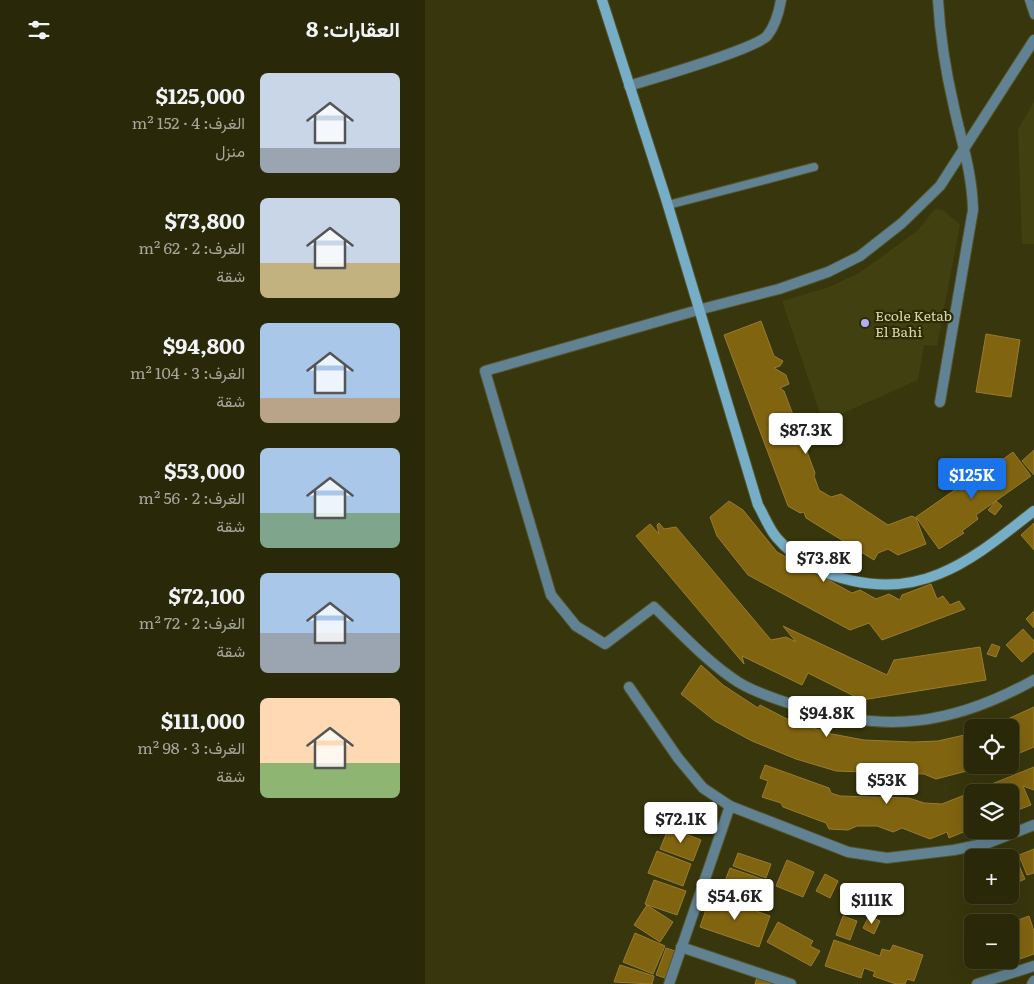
<!DOCTYPE html>
<html lang="ar">
<meta charset="utf-8">
<style>
body{margin:0;font-family:Literata,Vazirmatn,serif;background:#313012;color:#f1f3f6;direction:rtl;height:100vh;display:flex;flex-direction:column;font-size:19px;white-space:nowrap}
*{box-sizing:border-box;margin:0}
p{font-size:16px;color:#a5a69c}
.icon{flex:none;width:28px;height:28px;fill:none;stroke:currentColor;stroke-width:2;stroke-linecap:round;stroke-linejoin:round}
.map{position:relative;flex:1;overflow:hidden;direction:ltr}
.sheet{display:flex;flex-direction:column;background:#292809;width:425px}
.sheet>*{flex:none}
.buttons{position:absolute;left:539px;top:719px;display:grid;gap:10px}
.buttons a{display:grid;place-items:center;width:55px;height:55px;border-radius:8px;background:#292809;box-shadow:0 5px 20px #0002,0 0 0 1px #45442a;font-size:25px}
.price{position:absolute;translate:-50% -42px;padding:0 11px;border-radius:5px;background:#fff;color:#222;font-size:16px;line-height:32px;filter:drop-shadow(0 1px 2px #0008)}
.price::after{content:'';position:absolute;left:50%;top:30px;width:15px;height:11px;margin-left:-8px;background:inherit;clip-path:polygon(0 0,100% 0,50% 100%)}
.price.on{background:#1a73e8;color:#fff}
ul{padding:0;list-style:none}
li{display:flex;align-items:center;gap:15px;height:125px;padding:0 25px}
li span{display:grid;place-items:center;flex:none;width:140px;height:100px;border-radius:8px;color:#555}
li>.icon{margin-inline-start:auto}
span .icon{width:60px;height:60px;fill:#fffc;stroke-width:1}
li b{font-size:21px}
h2{display:flex;justify-content:space-between;align-items:center;height:60px;padding:0 25px;font-size:21px}
main{display:flex;flex:1;min-height:0}
.map>svg:first-child{display:block}
.built{fill:#414010}
.building{fill:#816410;stroke:#997c2f}
.lines{fill:none;stroke-linecap:round;stroke-linejoin:round}
.lane-casing{stroke:#54532a;stroke-width:10}
.street-casing{stroke:#54532a;stroke-width:12}
.secondary-casing{stroke:#54532a;stroke-width:12}
.lane{stroke:#608292;stroke-width:8}
.street{stroke:#608292;stroke-width:10}
.secondary{stroke:#77aec7;stroke-width:10}
.poi-dot{fill:#b4acf9;stroke:#2d2c01;stroke-width:2}
.labels{text-anchor:middle;dominant-baseline:central;stroke-width:4.5;stroke-linejoin:round;paint-order:stroke}
.poi-label{font-size:14px;fill:#d7d7b2;stroke:#2d2c01;text-anchor:start}
</style>
<main>
<div class="map">
<svg width="609" height="984" viewBox="0 0 609 984">
<rect width="100%" height="100%" fill="#37360c"/>
<!-- built -->
<g class="built">
<path d="M609 102V244H597L593 129Z"/>
<path d="M510 209 518 210 535 225 512 346 499 345 493 380 398 422 357 301 404 287 434 273 492 231Z"/>
</g>
<!-- building -->
<g class="building">
<path d="M336 321 349 356 358 361 355 366 349 368 361 375 364 384 355 388 359 391 390 473 389 476 394 490 406 497 416 494 463 525 487 516 491 518 501 544 473 555 463 549 453 553 449 560 381 518 379 512 375 513 363 506 299 335Z"/>
<path d="M561 334 595 340 586 397 551 392Z"/>
<path d="M609 450V475L597 461Z"/>
<path d="M588 452 606 476 551 515 553 519 537 531 539 533 514 549 491 517 564 466 566 468Z"/>
<path d="M304 501 318 510 352 552 427 593 435 590 451 599 464 594 475 600 477 595 506 584 512 599 518 596 525 605 534 601 540 609 457 640 444 623 425 630 323 575 292 536 285 517Z"/>
<path d="M571 501 577 506 570 515 563 510Z"/>
<path d="M234 523 239 529 251 527 346 640 361 637 371 642 358 626 462 675 469 660 555 647 561 680 437 700 383 673 377 685 317 656 319 664 211 536 225 524 234 534 232 525Z"/>
<path d="M609 523V550L596 535Z"/>
<path d="M609 611V628L601 619Z"/>
<path d="M598 629 609 641V651L597 662 581 645Z"/>
<path d="M567 644 575 647 571 657 562 654Z"/>
<path d="M276 665 298 685 333 708 335 705 364 720 407 734 439 740 488 742 513 741 548 733V765L561 766 511 779 499 774 411 771 371 759 327 741 290 721 256 694Z"/>
<path d="M609 707V747L585 757V728H563Z"/>
<path d="M340 765 404 788 406 793 415 796 484 798 499 803 517 804 609 767V790L598 786 606 805 585 813V792H548V828L524 838 522 832 505 839 477 828 468 832 452 826H432L423 830 404 829 401 823 358 807 356 803 337 797 343 781 335 778Z"/>
<path d="M244 827 276 840 268 861 235 849Z"/>
<path d="M609 849V873L602 875 594 855Z"/>
<path d="M582 850 588 859 585 861V858H577L575 855Z"/>
<path d="M232 851 266 864 258 886 223 873Z"/>
<path d="M313 853 346 864 341 878 308 866Z"/>
<path d="M362 860 389 872 378 897 351 886Z"/>
<path d="M592 861 600 879 585 886V864Z"/>
<path d="M305 868 340 880 335 893 300 881Z"/>
<path d="M400 874 413 881 405 898 391 891Z"/>
<path d="M229 880 261 891 252 915 220 904Z"/>
<path d="M286 895 345 916 334 947 275 927Z"/>
<path d="M222 905 248 922 235 942 209 925Z"/>
<path d="M418 916 432 921 425 940 411 935Z"/>
<path d="M444 916 455 921 449 934 438 928Z"/>
<path d="M604 916 609 931V954L575 966 574 960H585V923Z"/>
<path d="M353 922 388 941 385 946 395 951 386 966 342 942Z"/>
<path d="M210 933 240 946 228 974 198 962Z"/>
<path d="M409 940 455 956 457 949 465 951 468 945 498 955 489 981 482 979 480 984H471L448 976 450 972 439 968 436 978 400 966Z"/>
<path d="M241 948 250 951 240 978 231 975Z"/>
<path d="M195 965 229 976 227 984 189 982Z"/>
<path d="M333 974 365 984H330Z"/>
</g>
<g class="lines">
<defs>
<g id="lane">
<path d="M604 0 609 15"/>
<path d="M243 205 389 167"/>
</g>
<g id="street">
<path d="M513 0C515 35 521 73 529 107 537 144 547 172 548 210L515 402"/>
<path d="M609 40 515 186 477 223 435 256 403 272 354 289 273 310 60 371 126 595 151 626 180 644 229 607C256 633 282 662 313 682 331 693 353 700 373 706 461 734 528 725 609 680"/>
<path d="M204 86C229 78 328 50 342 36 350 26 354 12 356 0"/>
<path d="M204 687 253 758 278 788 305 806"/>
<path d="M256 947 366 984"/>
<path d="M244 984 305 806 423 852 462 858 529 850 563 843 609 825"/>
<path d="M552 984 609 966"/>
<path d="M607 984 609 981"/>
</g>
<path id="secondary" d="M177 0 241 199 333 505C339 515 344 529 352 538 390 582 461 596 514 574 549 560 579 534 609 511"/>
</defs>
<!-- lane casing -->
<use href="#lane" class="lane-casing"/>
<!-- street casing -->
<use href="#street" class="street-casing"/>
<!-- secondary casing -->
<use href="#secondary" class="secondary-casing"/>
<!-- lane -->
<use href="#lane" class="lane"/>
<!-- street -->
<use href="#street" class="street"/>
<!-- secondary -->
<use href="#secondary" class="secondary"/>
</g>
<!-- markers -->
<circle class="poi-dot" cx="440" cy="323" r="5"/>
<g class="labels">
<!-- poi labels -->
<g class="poi-label">
<text x="450" y="315">Ecole Ketab<tspan x="450" dy="16">El Bahi</tspan></text>
</g>
</g>
</svg>
<div class="buttons">
<a><svg class="icon" aria-label="locate" viewBox="0 0 24 24"><circle cx="12" cy="12" r="6"/><path d="M12 2v4M12 18v4M2 12h4M18 12h4"/></svg></a>
<a><svg class="icon" aria-label="layers" viewBox="0 0 24 24"><path d="M12 4l9 5-9 5-9-5zM3 14l9 5 9-5"/></svg></a>
<a>+</a>
<a>−</a>
</div>
<b class="price" style="left:381px;top:455px">$87.3K</b>
<b class="price on" style="left:547px;top:500px">$125K</b>
<b class="price" style="left:399px;top:583px">$73.8K</b>
<b class="price" style="left:402px;top:738px">$94.8K</b>
<b class="price" style="left:462px;top:805px">$53K</b>
<b class="price" style="left:256px;top:844px">$72.1K</b>
<b class="price" style="left:310px;top:921px">$54.6K</b>
<b class="price" style="left:447px;top:925px">$111K</b>
</div>
<section class="sheet">
<h2>العقارات: 8<svg class="icon" aria-label="filters" viewBox="0 0 24 24"><path d="M4 7h16M4 17h16"/><circle cx="9" cy="7" r="2"/><circle cx="15" cy="17" r="2"/></svg></h2>
<ul>
<li><span style="background:linear-gradient(#c9d6e8 75%,#9aa5b1 0)"><svg class="icon" aria-label="home" viewBox="0 0 24 24"><path d="M3 11l9-7 9 7M6 9v11h12V9"/></svg></span><div><b>$125,000</b><p>الغرف: 4 · 152 m²</p><p>منزل</p></div></li>
<li><span style="background:linear-gradient(#c9d6e8 65%,#c2b280 0)"><svg class="icon" aria-label="home" viewBox="0 0 24 24"><path d="M3 11l9-7 9 7M6 9v11h12V9"/></svg></span><div><b>$73,800</b><p>الغرف: 2 · 62 m²</p><p>شقة</p></div></li>
<li><span style="background:linear-gradient(#a9c7e8 75%,#b9a48a 0)"><svg class="icon" aria-label="home" viewBox="0 0 24 24"><path d="M3 11l9-7 9 7M6 9v11h12V9"/></svg></span><div><b>$94,800</b><p>الغرف: 3 · 104 m²</p><p>شقة</p></div></li>
<li><span style="background:linear-gradient(#a9c7e8 65%,#7fa58c 0)"><svg class="icon" aria-label="home" viewBox="0 0 24 24"><path d="M3 11l9-7 9 7M6 9v11h12V9"/></svg></span><div><b>$53,000</b><p>الغرف: 2 · 56 m²</p><p>شقة</p></div></li>
<li><span style="background:linear-gradient(#a9c7e8 60%,#9aa5b1 0)"><svg class="icon" aria-label="home" viewBox="0 0 24 24"><path d="M3 11l9-7 9 7M6 9v11h12V9"/></svg></span><div><b>$72,100</b><p>الغرف: 2 · 72 m²</p><p>شقة</p></div></li>
<li><span style="background:linear-gradient(#ffd9b3 65%,#8fb573 0)"><svg class="icon" aria-label="home" viewBox="0 0 24 24"><path d="M3 11l9-7 9 7M6 9v11h12V9"/></svg></span><div><b>$111,000</b><p>الغرف: 3 · 98 m²</p><p>شقة</p></div></li>
</ul>
</section>
</main>
